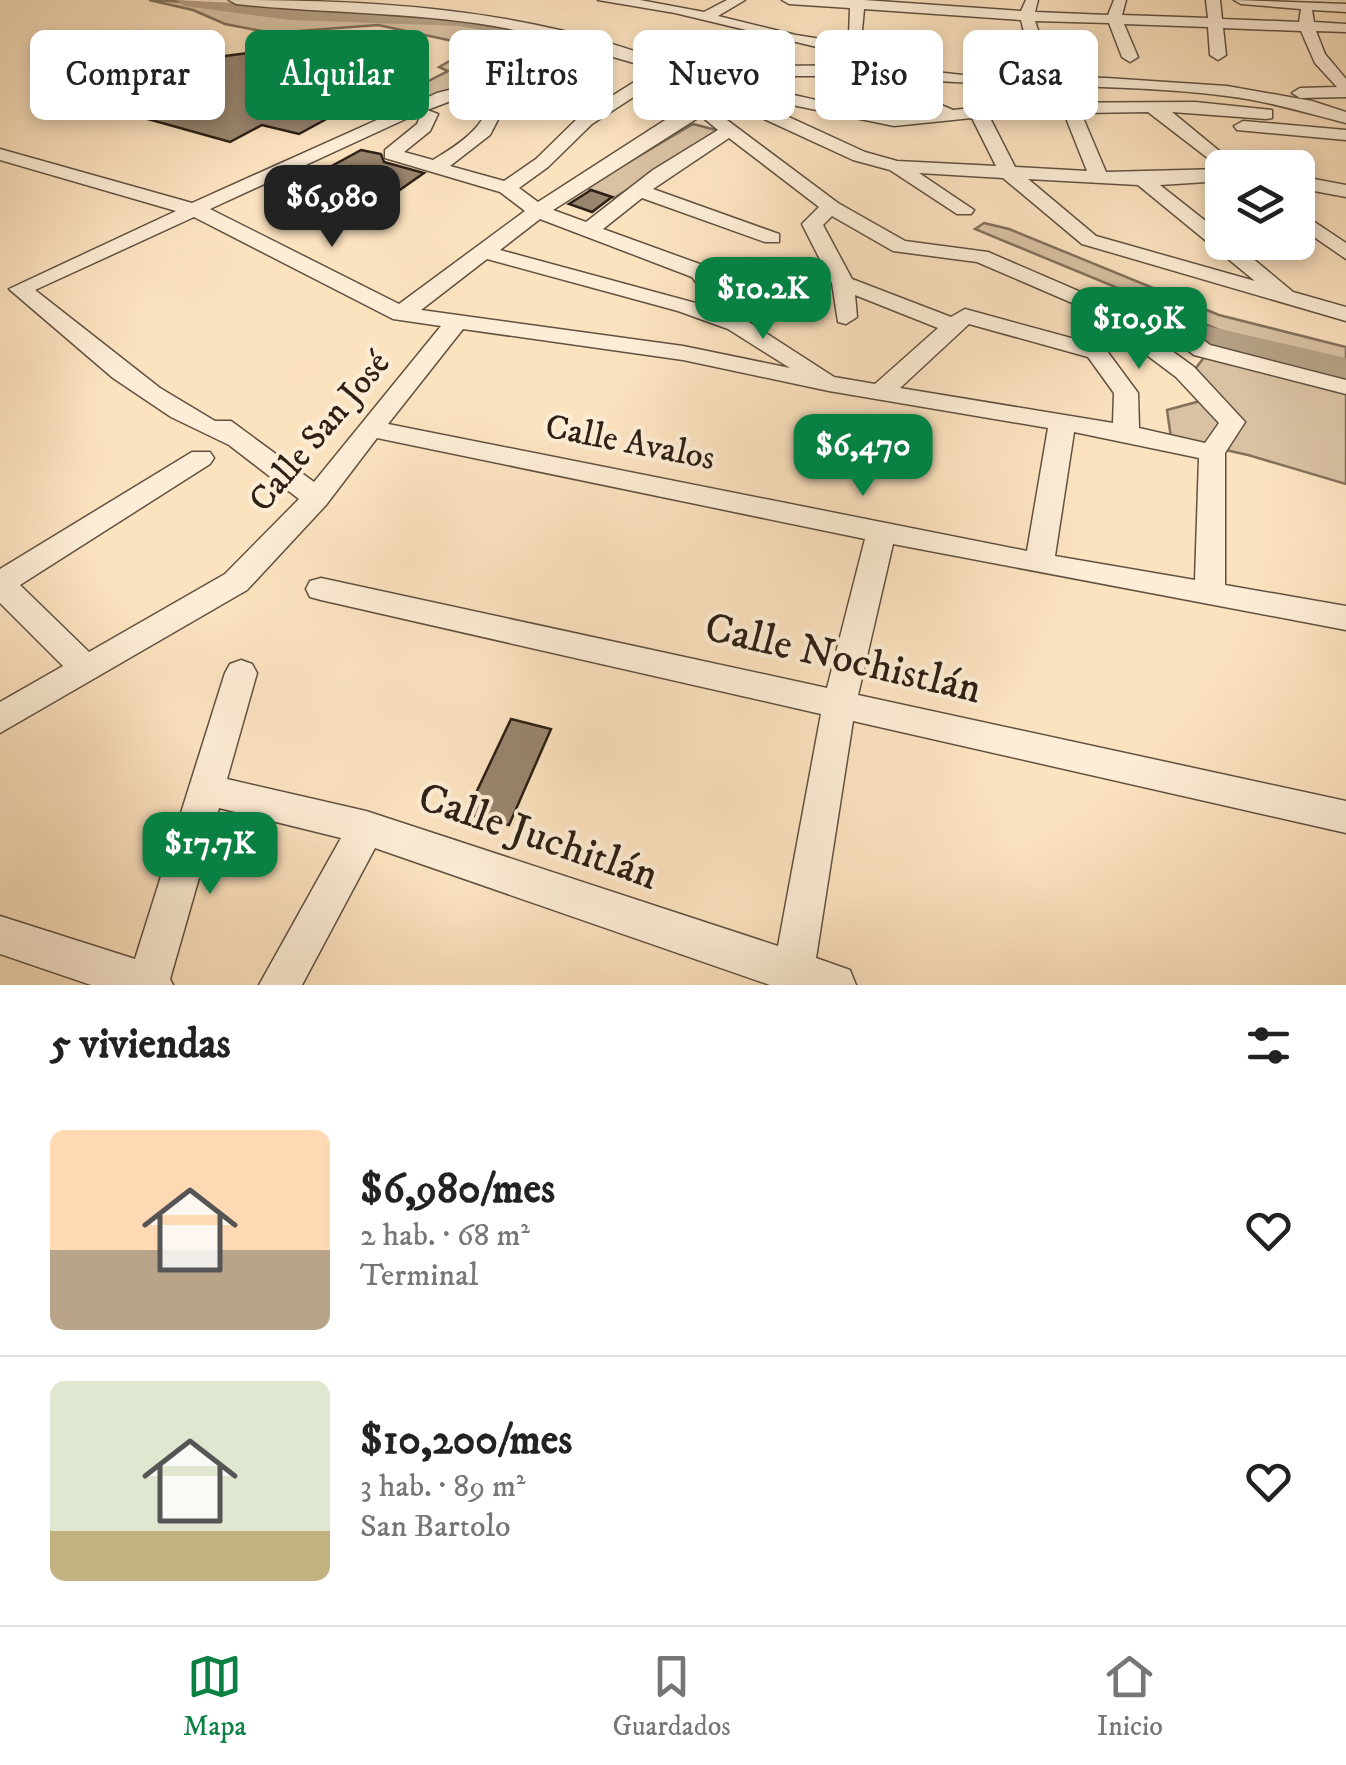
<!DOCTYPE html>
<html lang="es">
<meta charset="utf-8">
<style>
body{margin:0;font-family:"IM FELL DW Pica",serif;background:#f2f2f2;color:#222;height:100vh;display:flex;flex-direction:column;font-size:38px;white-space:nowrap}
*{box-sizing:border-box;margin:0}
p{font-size:32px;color:#767676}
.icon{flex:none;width:55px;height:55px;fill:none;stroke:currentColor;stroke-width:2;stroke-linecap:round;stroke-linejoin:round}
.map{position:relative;height:985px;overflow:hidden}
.details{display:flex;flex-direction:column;background:#fff;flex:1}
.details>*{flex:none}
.top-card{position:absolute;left:30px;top:30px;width:1288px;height:90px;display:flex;gap:20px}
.fabs{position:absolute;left:1205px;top:150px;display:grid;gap:20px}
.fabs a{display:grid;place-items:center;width:110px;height:110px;border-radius:15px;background:#fff;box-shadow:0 5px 15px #0003;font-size:50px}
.price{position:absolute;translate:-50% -85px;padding:0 22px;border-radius:20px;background:#0b8043;color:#fff;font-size:32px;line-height:65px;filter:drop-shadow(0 2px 5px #0008)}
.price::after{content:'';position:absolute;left:50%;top:60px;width:30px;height:22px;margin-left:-15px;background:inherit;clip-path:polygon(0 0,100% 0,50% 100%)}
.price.active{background:#222;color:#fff}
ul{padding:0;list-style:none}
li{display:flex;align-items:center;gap:30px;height:250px;padding:0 50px}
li+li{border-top:2px solid #e0e0e0}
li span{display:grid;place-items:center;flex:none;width:280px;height:200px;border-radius:15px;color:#555}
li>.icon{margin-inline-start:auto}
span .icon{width:120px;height:120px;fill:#fffc;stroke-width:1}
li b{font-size:42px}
h2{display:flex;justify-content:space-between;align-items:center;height:120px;padding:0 50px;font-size:42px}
.chip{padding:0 35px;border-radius:15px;background:#fff;box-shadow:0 5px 15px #0003;font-size:35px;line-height:90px}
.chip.active{background:#0b8043;color:#fff}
.dock{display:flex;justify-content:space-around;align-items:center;height:140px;border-top:2px solid #e0e0e0;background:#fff;font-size:28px;color:#767676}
.dock a{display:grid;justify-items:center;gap:5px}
.dock .active{color:#0b8043}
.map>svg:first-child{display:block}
.green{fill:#d9c2a3;stroke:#83715c;stroke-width:2.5}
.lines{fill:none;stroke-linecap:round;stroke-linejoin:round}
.river{fill:#b6a186;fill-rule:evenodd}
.building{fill:#99856e;stroke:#2d2015;stroke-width:2.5}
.minor-casing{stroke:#615140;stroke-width:3}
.minor{fill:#fdedd6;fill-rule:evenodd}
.labels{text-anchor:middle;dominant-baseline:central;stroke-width:8;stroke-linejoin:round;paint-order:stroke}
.street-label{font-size:35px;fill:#2d2015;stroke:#fdedd6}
.near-street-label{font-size:42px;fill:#2d2015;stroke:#fdedd6}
</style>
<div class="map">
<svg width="1346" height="985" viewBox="0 0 1346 985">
<rect width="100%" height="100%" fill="#fce3c0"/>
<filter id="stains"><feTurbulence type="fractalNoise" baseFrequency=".002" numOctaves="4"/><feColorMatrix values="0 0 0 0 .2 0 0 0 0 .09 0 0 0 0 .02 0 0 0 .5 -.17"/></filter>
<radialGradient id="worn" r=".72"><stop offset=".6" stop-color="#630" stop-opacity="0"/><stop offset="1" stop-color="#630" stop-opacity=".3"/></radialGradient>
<!-- green -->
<g class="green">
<path d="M149 0C194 0 240 11 286 15 356 20 425 14 493 28L489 32 512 43 464 85 420 101 403 94 448 71 439 67 467 51V44L378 25 272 33 225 24 193 10Z"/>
<path d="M693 124 720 131 614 198 585 188Z"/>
<path d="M984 223 1009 229 1219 315 1346 347V372L1253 344 975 229Z"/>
<path d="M1207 354 1346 390V484L1248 455 1171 438 1167 410 1215 397 1191 374Z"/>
</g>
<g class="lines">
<!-- river -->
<g class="river">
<path d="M175 0 460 14 511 24 515 28 504 34 460 26 290 20 185 6Z"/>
<path d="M1186 321 1346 358V380L1174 338 1169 331 1174 324Z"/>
</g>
</g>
<!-- building -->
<g class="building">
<path d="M264 51 396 81 299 134 262 125 230 142 108 108 225 56Z"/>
<path d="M361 150 381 154 384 162 424 173 374 208 295 186Z"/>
<path d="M591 190 612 197 592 212 569 204Z"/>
<path d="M511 719 551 729 509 825 466 814Z"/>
</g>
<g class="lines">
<defs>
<g id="minor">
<path d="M229 0C386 0 554 10 700 77L733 67 672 51V45L776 66 871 65 972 76 1106 78 1227 86 1312 101 1346 112V123C1306 113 1268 101 1227 96 1116 82 1003 89 891 77L915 94 953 110 1021 103 1195 102 1272 110V118L1266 119 1172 112 1240 168H1222V181L1160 185 1222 234V242H1233L1293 292 1346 307V321L1082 244 1003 178 919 173 974 210 971 214H957L890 170 853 160 712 95 715 111 838 203 905 241 988 252 1106 303 1189 329 1210 345 1346 380V394L1194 355 1173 339 1142 329 1194 367 1245 422 1225 453V585L1346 606V630L893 544 858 695 1346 801V833L853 721 816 958 850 970 856 985H770L375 848 302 985H259L341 838 219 808 170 979 173 985H91L0 954V916L135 959 225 673 230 664 241 660 252 664 257 673 227 779 366 811 778 946 821 714 321 600 310 597 306 589 310 581 321 578 827 688 865 539 377 438 326 505 247 590 0 733V702L63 666 0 603V569L192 452H210L214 458 210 464 20 585 89 652 225 574 299 499 229 445 171 417 113 378 9 289 176 211 0 160V149L192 203 437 93 465 86 563 42C456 10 347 16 236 4ZM578 47 655 69 580 116 536 159 504 181 450 166 490 135 507 102 558 103 560 99 552 94 509 92V78ZM750 72 776 76H869L903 102 931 112C877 118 827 101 774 91 746 86 745 97 713 83ZM669 74 695 86 697 106 676 113 538 202 519 188 548 167 592 124ZM493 85C491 124 463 142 433 160L404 152 430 131 438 114 427 110ZM768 100 894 126 972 118 996 166 897 161 865 152 754 101ZM423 111 417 124 385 150V158L500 192 525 211 399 304 210 209ZM1148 112 1222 169 1106 172 1081 113ZM1021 113H1064L1087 171 1015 167 989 116ZM701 116 718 130 653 170 586 222 553 210ZM729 138 819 207 802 224 832 283 838 322 846 324 857 317 855 295 938 328 875 384 834 377 744 319 708 267 603 229 642 198 765 242H779V234L653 189ZM1028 179 1138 185 1255 281 1096 236ZM832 216 893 251 977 262 1107 318 1108 326 1176 377 1219 423 1205 443 1139 428 1138 393 1104 347 965 309 951 317 852 279 823 225ZM194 217 393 319 441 326 314 482 231 421H215L160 388 35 290ZM540 219 692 277 714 308 500 250ZM487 259 678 311 728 329 790 368 683 346 421 310ZM969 324 1088 357 1114 393 1113 423 900 388ZM463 329 683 360 829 391 1048 428 1027 551 388 424ZM1074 432 1199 458 1195 580 1055 556Z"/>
<path d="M598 0H640L704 12 727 0H745L718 16 796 35 821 39 849 36 850 8 789 4 782 0H864L1021 11 1026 0H1038L1035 12 1108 15 1114 0H1126L1122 15 1208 18 1206 0H1220L1222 19 1299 22 1301 9 1241 4 1234 0 1346 4V12L1312 10 1314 22 1346 24V32L1316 31 1325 54 1346 79V97L1300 98 1292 93 1300 88 1337 87 1315 63 1301 31 1223 28 1226 55 1218 60 1210 55 1208 27 1124 24 1138 57 1130 62 1122 57 1109 23 1035 21 1044 48 1036 53 1028 48 1021 20 864 9 861 41 842 48H821L675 13Z"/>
<path d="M1243 121 1346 130V140L1237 130 1234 126Z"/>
<path d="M1298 176 1346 185V197L1298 188Z"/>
<path d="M1298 211 1346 243V259L1298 226Z"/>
</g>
</defs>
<!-- minor casing -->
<use href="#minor" class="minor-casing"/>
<!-- minor -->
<use href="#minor" class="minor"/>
</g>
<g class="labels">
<!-- street labels -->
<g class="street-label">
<text transform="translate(320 432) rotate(-50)">Calle San José</text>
<text transform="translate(630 443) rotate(11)">Calle Avalos</text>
</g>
<!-- near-street labels -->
<g class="near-street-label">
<text transform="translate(843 659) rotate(13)">Calle Nochistlán</text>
<text transform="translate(538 837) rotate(19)">Calle Juchitlán</text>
</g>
</g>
<rect width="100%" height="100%" filter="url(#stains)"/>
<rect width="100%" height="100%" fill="url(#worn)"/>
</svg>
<div class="fabs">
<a><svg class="icon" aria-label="layers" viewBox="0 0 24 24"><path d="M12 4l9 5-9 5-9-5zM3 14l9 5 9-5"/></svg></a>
</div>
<b class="price active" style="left:332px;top:250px">$6,980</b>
<b class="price" style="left:763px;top:342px">$10.2K</b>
<b class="price" style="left:1139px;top:372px">$10.9K</b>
<b class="price" style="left:863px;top:499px">$6,470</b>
<b class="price" style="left:210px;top:897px">$17.7K</b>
<div class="top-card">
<a class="chip">Comprar</a>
<a class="chip active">Alquilar</a>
<a class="chip">Filtros</a>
<a class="chip">Nuevo</a>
<a class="chip">Piso</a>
<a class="chip">Casa</a>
</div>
</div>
<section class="details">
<h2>5 viviendas<svg class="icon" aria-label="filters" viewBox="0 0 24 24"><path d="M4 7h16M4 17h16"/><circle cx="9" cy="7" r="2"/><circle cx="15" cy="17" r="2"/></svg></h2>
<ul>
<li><span style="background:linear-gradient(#ffd9b3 60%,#b9a48a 0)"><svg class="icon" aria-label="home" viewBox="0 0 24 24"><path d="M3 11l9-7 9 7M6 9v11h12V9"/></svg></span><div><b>$6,980/mes</b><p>2 hab. · 68 m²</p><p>Terminal</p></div><svg class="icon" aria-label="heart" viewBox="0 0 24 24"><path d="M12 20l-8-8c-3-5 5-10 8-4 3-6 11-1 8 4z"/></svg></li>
<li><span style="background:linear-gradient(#dfe7d0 75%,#c2b280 0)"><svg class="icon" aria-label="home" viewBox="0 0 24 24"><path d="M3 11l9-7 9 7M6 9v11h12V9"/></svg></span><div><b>$10,200/mes</b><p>3 hab. · 89 m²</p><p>San Bartolo</p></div><svg class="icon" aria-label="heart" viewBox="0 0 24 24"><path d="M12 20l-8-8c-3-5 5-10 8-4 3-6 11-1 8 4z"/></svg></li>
</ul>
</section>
<nav class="dock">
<a class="active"><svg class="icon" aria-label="map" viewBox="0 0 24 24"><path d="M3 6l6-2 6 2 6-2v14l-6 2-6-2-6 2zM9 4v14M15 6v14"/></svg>Mapa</a>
<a><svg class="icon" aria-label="saved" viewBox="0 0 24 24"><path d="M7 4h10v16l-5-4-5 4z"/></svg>Guardados</a>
<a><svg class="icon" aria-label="home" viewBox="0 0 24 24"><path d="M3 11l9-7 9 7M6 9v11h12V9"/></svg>Inicio</a>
</nav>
